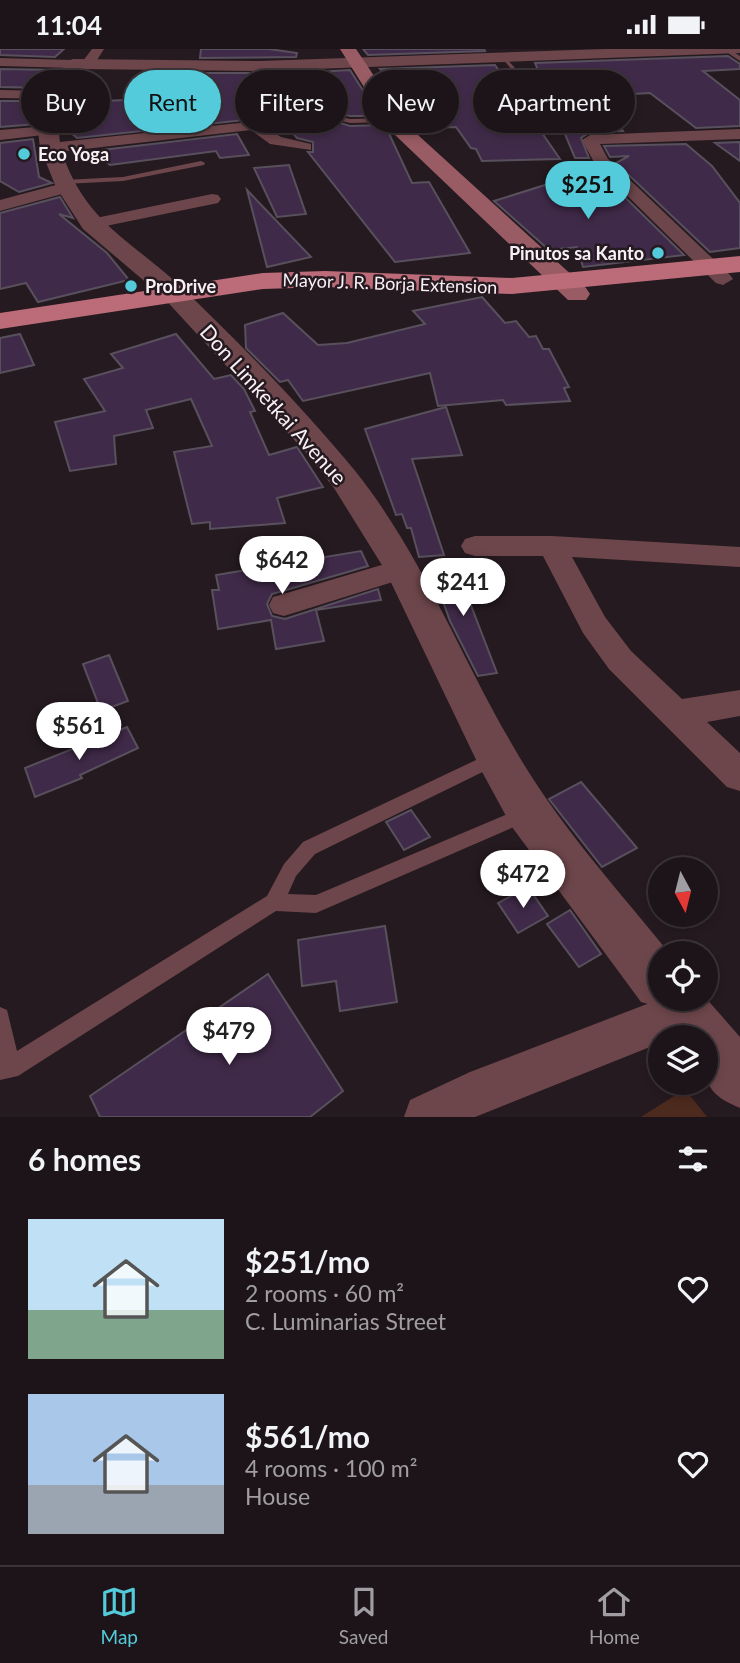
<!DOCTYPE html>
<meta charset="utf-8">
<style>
body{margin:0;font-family:Lato,sans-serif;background:#292125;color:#f1f3f6;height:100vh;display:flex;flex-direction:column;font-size:26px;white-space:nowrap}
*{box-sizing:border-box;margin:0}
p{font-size:23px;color:#a09ea2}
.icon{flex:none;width:38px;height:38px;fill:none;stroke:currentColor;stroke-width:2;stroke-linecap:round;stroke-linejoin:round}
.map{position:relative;height:1068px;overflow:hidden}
.side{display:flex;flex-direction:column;background:#1c1418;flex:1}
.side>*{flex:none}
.banner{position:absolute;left:21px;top:21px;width:698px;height:63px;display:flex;gap:14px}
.needle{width:46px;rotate:173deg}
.fabs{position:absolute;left:648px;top:808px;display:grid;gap:14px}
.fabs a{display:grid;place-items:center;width:70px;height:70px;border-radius:50%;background:#1c1418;box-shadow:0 4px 10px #0003,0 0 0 2px #3a3337;font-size:35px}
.price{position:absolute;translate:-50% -60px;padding:0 16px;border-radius:24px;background:#fff;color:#222;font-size:23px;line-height:46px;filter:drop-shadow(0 2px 4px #0008)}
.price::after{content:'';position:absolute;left:50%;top:42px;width:21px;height:16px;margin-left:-10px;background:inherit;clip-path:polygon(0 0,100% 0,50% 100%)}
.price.selected{background:#53cbdb;color:#111}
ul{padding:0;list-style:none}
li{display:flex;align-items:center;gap:21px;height:175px;padding:0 28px}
li span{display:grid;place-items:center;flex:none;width:196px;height:140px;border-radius:0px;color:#555}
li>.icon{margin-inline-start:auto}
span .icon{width:84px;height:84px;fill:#fffc;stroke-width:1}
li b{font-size:30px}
h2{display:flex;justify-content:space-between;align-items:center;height:84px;padding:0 28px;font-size:30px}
.tag{padding:0 24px;border-radius:32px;background:#1c1418;box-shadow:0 4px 10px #0003,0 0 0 2px #3a3337;font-size:24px;line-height:63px}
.tag.selected{background:#53cbdb;color:#111}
.status{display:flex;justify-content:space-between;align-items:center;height:49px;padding:0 35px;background:#1c1418;direction:ltr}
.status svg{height:19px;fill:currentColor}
.tabs{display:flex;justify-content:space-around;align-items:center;height:98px;border-top:2px solid #3a3337;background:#1c1418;font-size:19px;color:#a09ea2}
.tabs a{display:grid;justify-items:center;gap:4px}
.tabs .selected{color:#53cbdb}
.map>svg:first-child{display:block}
.green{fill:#4d2a1e}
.building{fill:#402a49;stroke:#58505c;stroke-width:2}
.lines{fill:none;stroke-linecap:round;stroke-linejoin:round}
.service{fill:#6d464b;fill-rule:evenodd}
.minor{fill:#6d464b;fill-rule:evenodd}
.tertiary{fill:#6d464b;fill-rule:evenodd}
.secondary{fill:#9a5c64;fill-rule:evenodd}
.primary{fill:#bc6c78;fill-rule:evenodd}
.poi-dot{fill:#53cbdb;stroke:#251a20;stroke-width:2.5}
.labels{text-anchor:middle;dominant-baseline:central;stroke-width:5;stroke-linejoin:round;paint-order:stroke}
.far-poi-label{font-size:18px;font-weight:bold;fill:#f9f0f5;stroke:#251a20;text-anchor:start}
.far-street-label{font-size:18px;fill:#f9f0f5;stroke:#251a20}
.street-label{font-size:21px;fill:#f9f0f5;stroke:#251a20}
</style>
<div class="status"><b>11:04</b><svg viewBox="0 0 49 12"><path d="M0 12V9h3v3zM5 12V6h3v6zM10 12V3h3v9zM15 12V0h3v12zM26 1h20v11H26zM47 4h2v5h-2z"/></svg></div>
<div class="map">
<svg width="740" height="1068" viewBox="0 0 740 1068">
<rect width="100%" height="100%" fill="#251a20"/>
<!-- green -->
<path class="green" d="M685 1040 707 1068H641Z"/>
<!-- building -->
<g class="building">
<path d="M0 0H64L55 8 0 6Z"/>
<path d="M201 0H269L297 4 296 8 200 9Z"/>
<path d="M363 0H484L485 2 368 6Z"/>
<path d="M728 7 740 15V20L703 22 740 51V77L696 79 650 44 598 47 623 82 590 83 581 89 589 109H575L535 14Z"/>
<path d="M495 16 560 110 482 112 476 100 471 99 456 78 431 79 380 20Z"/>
<path d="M0 20 58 21 47 39 0 38Z"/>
<path d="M350 21 379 67H350L329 62 324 69 350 77 385 76 412 134 429 133 470 204 395 213 308 103H313V93L297 89 289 79 294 77 295 71 279 67 265 49 272 68 77 89 69 82H62L66 54 124 51 127 42H131L133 29 184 28 190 44 203 48 209 36 202 24H249L248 40 258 45 267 39 269 24 295 23V27L315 23Z"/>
<path d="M0 52H42L37 75 0 78Z"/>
<path d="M237 85 249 106 220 109 216 102 110 116 93 102Z"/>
<path d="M33 90 39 128 52 134 19 143 0 132V94Z"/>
<path d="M740 93V112L715 94Z"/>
<path d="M686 95 712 117 740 154V199L710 203 616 114 629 107 610 108 604 97Z"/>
<path d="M289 116 306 165 277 168 254 119Z"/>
<path d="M596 120 684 206 583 218 577 198 549 201 494 152Z"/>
<path d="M247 141 311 208 267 218Z"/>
<path d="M60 148 73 169 59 165 107 204 129 231 38 253 26 234 0 240V164Z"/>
<path d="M482 248 505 274 516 272 529 288 536 287 543 300H549L569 338 564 339 570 352 506 356 503 351 438 357 430 324 303 352 288 331 280 333 246 299 245 276 283 264 318 296 347 294 425 275 413 262Z"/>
<path d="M20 285 34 316 0 324V289Z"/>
<path d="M176 285 214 330 231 326 244 340 255 362 250 363 269 406 297 398 323 438 277 449 285 474 210 480V473L192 475 174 403 212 397 191 350 146 361 153 379 114 387 116 415 70 422 55 373 105 362 84 330 123 319 111 305Z"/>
<path d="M446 358 462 406 412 410 444 506 419 508 411 479H407L402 465 396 466 365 380Z"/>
<path d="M361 502 368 517 272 545 267 555 272 567 285 570 378 540 381 551 316 561 324 592 276 600 271 571 218 580 212 541H219L216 526Z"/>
<path d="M455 515 497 624 478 627 450 572 431 519Z"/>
<path d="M109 606 128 652 101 662 83 615Z"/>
<path d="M127 678 138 699 80 726 82 729 35 748 25 719Z"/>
<path d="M581 733 637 799 602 818 549 750Z"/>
<path d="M411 761 430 788 404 801 386 773Z"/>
<path d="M528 838 548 867 518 884 498 854Z"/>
<path d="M570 861 601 905 579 918 547 875Z"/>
<path d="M385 877 397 953 340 962 336 932 302 937 298 891Z"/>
<path d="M268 925 343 1042 310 1068H100L90 1047Z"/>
</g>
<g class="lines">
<!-- service -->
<g class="service">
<path d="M722 0H729L740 7V12Z"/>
<path d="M501 8H505L542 49V51H538Z"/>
<path d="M328 65 350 70 393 69 397 71 393 73 350 74 326 68Z"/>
<path d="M201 112 205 114 204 116 123 132 64 135 60 133 64 131 123 128Z"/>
<path d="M495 702 501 704 503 709 501 714 315 805 296 827 288 845 316 846 524 758 530 761 533 766 530 771 316 864 276 862 18 1027 0 1031V958L7 961 17 1002 267 847 284 815 303 793Z"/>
</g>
<!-- minor -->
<g class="minor">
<path d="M92 0H104L92 19H82L80 16Z"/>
<path d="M0 9 73 11 80 15 73 19 0 17Z"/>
<path d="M260 13 267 17 264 39 257 43 250 39 253 17Z"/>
<path d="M183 14 195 17 206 35 204 45 192 42V35L181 17Z"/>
<path d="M0 41 55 42 62 46 55 50 0 49Z"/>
<path d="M287 69 294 73 292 76 268 80 281 88 311 95V101L270 95 251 81 50 104 42 99 50 94Z"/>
<path d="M47 77 55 82 52 85 0 91V81Z"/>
<path d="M740 80V90L600 95 608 110 730 226 733 230 723 236 716 234 595 115 582 91 590 86Z"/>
<path d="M67 133 73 134 76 138 73 142 0 162V151Z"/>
<path d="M212 145 218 146 221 150 218 154 91 180 82 175 91 170Z"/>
<path d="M475 487H552L740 498V518L572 508 605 568 631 602 682 650 740 641V667L707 673 740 704V742L727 738 609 620 583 584 543 507H475L465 504 461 497 465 490Z"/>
<path d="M402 510 412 513 417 520 412 527 284 567 273 564 269 556 273 548Z"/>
<path d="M660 950H698L704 963 697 978 672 989H660V994L475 1068H404L410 1051 470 1023Z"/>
</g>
<!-- tertiary -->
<path class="tertiary" d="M604 0H740V4L260 22 78 20C53 65 52 93 78 139 103 182 146 204 181 238 239 293 305 361 356 423 422 506 460 607 513 697 556 773 615 837 670 905H660V950L705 948 740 988V1059C700 1043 705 1027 705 989H669L653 969 648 955 641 953 512 778 481 721 385 521 334 439 308 406 162 247 83 180 56 138 40 99 38 82 46 46 67 12 73 10 260 12Z"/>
<!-- secondary -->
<path class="secondary" d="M340 0H356L407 76 586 239 590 245 586 251H568L393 84Z"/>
<!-- primary -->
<path class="primary" d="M740 207V223L512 245 325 238 263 240 0 280V264L263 224 325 222 512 229Z"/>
</g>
<!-- markers -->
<g class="poi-dot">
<circle cx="24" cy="105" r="7"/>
<circle cx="658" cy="204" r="7"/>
<circle cx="131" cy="237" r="7"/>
</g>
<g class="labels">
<!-- far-poi labels -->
<g class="far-poi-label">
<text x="38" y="105">Eco Yoga</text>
<text x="644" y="204" text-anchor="end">Pinutos sa Kanto</text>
<text x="145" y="237">ProDrive</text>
</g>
<!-- far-street labels -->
<g class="far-street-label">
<text transform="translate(390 234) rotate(2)">Mayor J. R. Borja Extension</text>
</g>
<!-- street labels -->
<g class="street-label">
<text transform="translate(274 355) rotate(48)">Don Limketkai Avenue</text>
</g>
</g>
</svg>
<div class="fabs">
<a><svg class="needle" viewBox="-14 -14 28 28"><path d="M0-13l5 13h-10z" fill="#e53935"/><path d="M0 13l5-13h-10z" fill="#a09ea2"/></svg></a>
<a><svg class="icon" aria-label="locate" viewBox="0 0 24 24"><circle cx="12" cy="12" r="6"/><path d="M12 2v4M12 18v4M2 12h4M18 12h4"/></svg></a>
<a><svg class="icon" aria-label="layers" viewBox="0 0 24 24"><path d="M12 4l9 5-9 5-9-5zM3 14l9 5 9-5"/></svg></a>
</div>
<b class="price selected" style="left:588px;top:172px">$251</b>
<b class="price" style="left:282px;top:547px">$642</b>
<b class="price" style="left:463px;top:569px">$241</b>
<b class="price" style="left:79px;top:713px">$561</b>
<b class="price" style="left:523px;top:861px">$472</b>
<b class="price" style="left:229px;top:1018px">$479</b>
<div class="banner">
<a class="tag">Buy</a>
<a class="tag selected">Rent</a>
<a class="tag">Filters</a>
<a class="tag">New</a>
<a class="tag">Apartment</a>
</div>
</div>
<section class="side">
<h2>6 homes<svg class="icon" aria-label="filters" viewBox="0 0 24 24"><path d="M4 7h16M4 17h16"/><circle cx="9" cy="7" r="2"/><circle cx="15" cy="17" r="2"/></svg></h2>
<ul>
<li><span style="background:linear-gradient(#bfe0f5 65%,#7fa58c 0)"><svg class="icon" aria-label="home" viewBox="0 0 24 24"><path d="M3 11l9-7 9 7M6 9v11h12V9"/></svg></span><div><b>$251/mo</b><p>2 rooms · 60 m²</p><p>C. Luminarias Street</p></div><svg class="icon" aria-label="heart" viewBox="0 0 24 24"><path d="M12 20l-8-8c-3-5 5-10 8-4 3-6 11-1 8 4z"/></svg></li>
<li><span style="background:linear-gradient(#a9c7e8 65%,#9aa5b1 0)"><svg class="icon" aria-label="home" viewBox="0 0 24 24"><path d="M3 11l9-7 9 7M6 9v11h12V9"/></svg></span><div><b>$561/mo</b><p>4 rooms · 100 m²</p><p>House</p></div><svg class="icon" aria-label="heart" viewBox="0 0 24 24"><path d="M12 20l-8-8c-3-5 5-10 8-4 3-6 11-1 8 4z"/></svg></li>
</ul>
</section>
<nav class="tabs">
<a class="selected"><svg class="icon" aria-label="map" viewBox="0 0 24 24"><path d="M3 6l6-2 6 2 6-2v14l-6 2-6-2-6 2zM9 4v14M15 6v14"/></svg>Map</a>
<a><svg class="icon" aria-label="saved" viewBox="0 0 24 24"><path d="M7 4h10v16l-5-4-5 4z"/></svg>Saved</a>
<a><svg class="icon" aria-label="home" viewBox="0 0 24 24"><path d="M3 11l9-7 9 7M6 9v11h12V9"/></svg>Home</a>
</nav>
